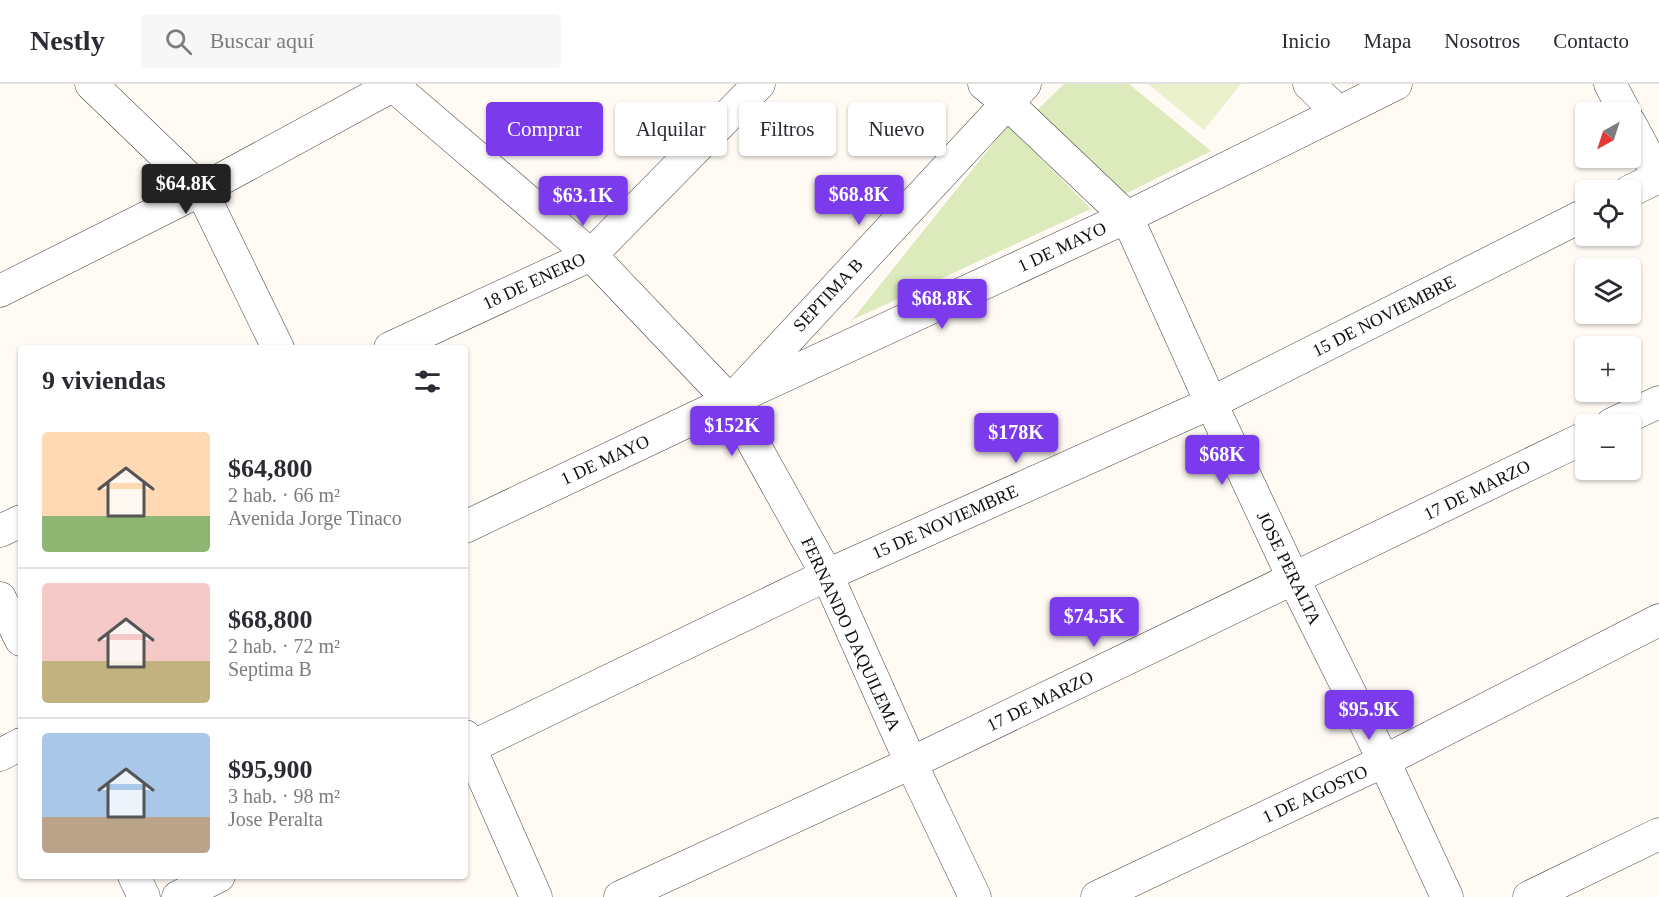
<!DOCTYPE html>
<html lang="es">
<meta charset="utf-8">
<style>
body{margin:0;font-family:Georgia,serif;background:#f7f7f7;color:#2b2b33;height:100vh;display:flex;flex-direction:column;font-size:22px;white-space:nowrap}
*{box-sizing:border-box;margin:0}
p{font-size:20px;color:#7c7c81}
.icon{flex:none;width:33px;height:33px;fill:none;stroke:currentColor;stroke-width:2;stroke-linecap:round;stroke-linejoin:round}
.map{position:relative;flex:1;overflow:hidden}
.drawer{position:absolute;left:18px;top:261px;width:450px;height:534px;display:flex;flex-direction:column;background:#fff;border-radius:6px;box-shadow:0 2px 4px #0004}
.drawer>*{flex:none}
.top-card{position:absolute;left:486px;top:18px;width:570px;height:54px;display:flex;gap:12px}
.needle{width:39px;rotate:219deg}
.buttons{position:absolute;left:1575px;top:18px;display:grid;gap:12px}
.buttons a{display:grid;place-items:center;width:66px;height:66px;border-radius:6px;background:#fff;box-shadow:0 2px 4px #0004;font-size:30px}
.price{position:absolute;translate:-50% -51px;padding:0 14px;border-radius:6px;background:#7c3aed;color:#fff;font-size:20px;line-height:39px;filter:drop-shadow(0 2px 3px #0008)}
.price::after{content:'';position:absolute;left:50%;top:36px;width:18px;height:14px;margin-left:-9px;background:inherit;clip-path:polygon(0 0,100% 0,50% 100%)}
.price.on{background:#222;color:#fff}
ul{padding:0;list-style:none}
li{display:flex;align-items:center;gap:18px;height:150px;padding:0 24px}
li+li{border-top:2px solid #e1e1e2}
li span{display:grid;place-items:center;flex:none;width:168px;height:120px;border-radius:6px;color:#555}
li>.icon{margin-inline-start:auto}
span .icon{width:72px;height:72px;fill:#fffc;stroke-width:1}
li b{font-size:26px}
h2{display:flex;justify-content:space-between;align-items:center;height:72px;padding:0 24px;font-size:26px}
.chip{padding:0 21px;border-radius:6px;background:#fff;box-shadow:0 2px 4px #0004;font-size:21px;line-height:54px}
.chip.on{background:#7c3aed;color:#fff}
header{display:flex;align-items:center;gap:36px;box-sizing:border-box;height:84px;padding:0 30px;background:#fff;border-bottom:2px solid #e1e1e2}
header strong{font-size:28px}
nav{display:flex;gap:33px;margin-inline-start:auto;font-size:21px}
.search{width:420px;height:54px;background:#f7f7f7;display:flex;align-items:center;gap:15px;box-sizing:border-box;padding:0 21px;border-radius:6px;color:#7c7c81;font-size:22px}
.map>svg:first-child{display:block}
.green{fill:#dceabc}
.pitch{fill:#ebf1cd}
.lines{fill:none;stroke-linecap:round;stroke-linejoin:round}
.minor-casing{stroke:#434343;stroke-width:33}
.minor{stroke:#fff;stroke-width:32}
.labels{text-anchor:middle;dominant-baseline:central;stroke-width:6;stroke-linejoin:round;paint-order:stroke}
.street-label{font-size:18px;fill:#101010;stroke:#fff}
</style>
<header>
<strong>Nestly</strong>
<div class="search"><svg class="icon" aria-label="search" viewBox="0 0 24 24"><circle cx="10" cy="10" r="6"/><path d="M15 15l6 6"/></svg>Buscar aquí</div>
<nav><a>Inicio</a><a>Mapa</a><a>Nosotros</a><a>Contacto</a></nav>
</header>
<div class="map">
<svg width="1659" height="813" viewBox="0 0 1659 813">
<rect width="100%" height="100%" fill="#fffaf3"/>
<!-- green -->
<g class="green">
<path d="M1064 0H1129L1211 67 1123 111 1035 28Z"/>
<path d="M1008 41 1091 125 852 236Z"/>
</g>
<!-- pitch -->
<path class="pitch" d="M1148 0H1241L1204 46Z"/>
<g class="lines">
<defs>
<g id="minor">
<path d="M91 0 201 106 278 264"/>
<path d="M391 0 591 171 730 317 827 491 911 679 975 813"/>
<path d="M984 0 1007 19 1127 133 1211 319 1294 496 1384 677 1447 813"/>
<path d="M1309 0 1338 28"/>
<path d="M1610 0 1625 28"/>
<path d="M1630 39 1659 93"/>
<path d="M1630 107 1659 93"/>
<path d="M0 207 201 106 396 0"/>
<path d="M390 264 591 171 759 0"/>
<path d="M740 307 1025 0"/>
<path d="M1612 340 1659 318"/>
<path d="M465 443 730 317 1127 133 1396 0"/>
<path d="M0 447 21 437"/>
<path d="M0 514 21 556"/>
<path d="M465 652 536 813"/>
<path d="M465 666 827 491 1211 319 1586 130"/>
<path d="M0 671 21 660"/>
<path d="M134 792 144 813"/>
<path d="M178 813 219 792"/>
<path d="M620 813 911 679 1586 353"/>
<path d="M1097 813 1384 677 1659 536"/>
<path d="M1529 813 1659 750"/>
</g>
</defs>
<!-- minor casing -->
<use href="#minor" class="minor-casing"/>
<!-- minor -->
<use href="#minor" class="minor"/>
</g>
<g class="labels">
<!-- street labels -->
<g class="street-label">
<text transform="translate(1062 163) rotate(-25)">1 DE MAYO</text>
<text transform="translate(534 197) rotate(-25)">18 DE ENERO</text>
<text transform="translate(828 211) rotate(-47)">SEPTIMA B</text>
<text transform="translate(1384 232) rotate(-27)">15 DE NOVIEMBRE</text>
<text transform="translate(605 376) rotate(-25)">1 DE MAYO</text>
<text transform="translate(1477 406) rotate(-26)">17 DE MARZO</text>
<text transform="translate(945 438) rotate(-24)">15 DE NOVIEMBRE</text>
<text transform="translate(1289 484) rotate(64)">JOSE PERALTA</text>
<text transform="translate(851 550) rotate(65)">FERNANDO DAQUILEMA</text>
<text transform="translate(1040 617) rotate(-26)">17 DE MARZO</text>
<text transform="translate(1315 710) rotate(-25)">1 DE AGOSTO</text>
</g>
</g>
</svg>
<div class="buttons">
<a><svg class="needle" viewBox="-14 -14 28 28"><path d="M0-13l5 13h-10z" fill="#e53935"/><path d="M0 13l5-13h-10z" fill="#7c7c81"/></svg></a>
<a><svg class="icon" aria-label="locate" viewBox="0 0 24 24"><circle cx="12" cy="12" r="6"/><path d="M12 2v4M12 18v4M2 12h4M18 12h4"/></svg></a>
<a><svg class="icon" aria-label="layers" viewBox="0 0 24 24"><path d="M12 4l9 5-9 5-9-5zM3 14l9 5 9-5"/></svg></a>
<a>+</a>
<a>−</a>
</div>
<b class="price on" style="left:186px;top:131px">$64.8K</b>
<b class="price" style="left:859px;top:142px">$68.8K</b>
<b class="price" style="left:583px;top:143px">$63.1K</b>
<b class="price" style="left:942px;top:246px">$68.8K</b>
<b class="price" style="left:732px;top:373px">$152K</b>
<b class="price" style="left:1016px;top:380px">$178K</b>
<b class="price" style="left:1222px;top:402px">$68K</b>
<b class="price" style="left:1094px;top:564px">$74.5K</b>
<b class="price" style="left:1369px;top:657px">$95.9K</b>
<div class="top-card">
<a class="chip on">Comprar</a>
<a class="chip">Alquilar</a>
<a class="chip">Filtros</a>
<a class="chip">Nuevo</a>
</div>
<section class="drawer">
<h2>9 viviendas<svg class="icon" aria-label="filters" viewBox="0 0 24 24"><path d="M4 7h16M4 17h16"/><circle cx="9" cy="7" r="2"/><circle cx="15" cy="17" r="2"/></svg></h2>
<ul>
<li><span style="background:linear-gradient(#ffd9b3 70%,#8fb573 0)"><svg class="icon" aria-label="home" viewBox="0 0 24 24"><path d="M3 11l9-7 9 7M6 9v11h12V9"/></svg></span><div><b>$64,800</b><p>2 hab. · 66 m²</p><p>Avenida Jorge Tinaco</p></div></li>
<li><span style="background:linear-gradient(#f6c9c9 65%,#c2b280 0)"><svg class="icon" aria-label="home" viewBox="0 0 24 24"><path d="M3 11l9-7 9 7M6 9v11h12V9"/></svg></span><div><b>$68,800</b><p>2 hab. · 72 m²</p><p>Septima B</p></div></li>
<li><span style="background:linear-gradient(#a9c7e8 70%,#b9a48a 0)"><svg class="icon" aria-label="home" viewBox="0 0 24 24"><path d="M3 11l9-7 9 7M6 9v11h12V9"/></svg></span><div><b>$95,900</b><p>3 hab. · 98 m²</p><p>Jose Peralta</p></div></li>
</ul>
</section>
</div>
